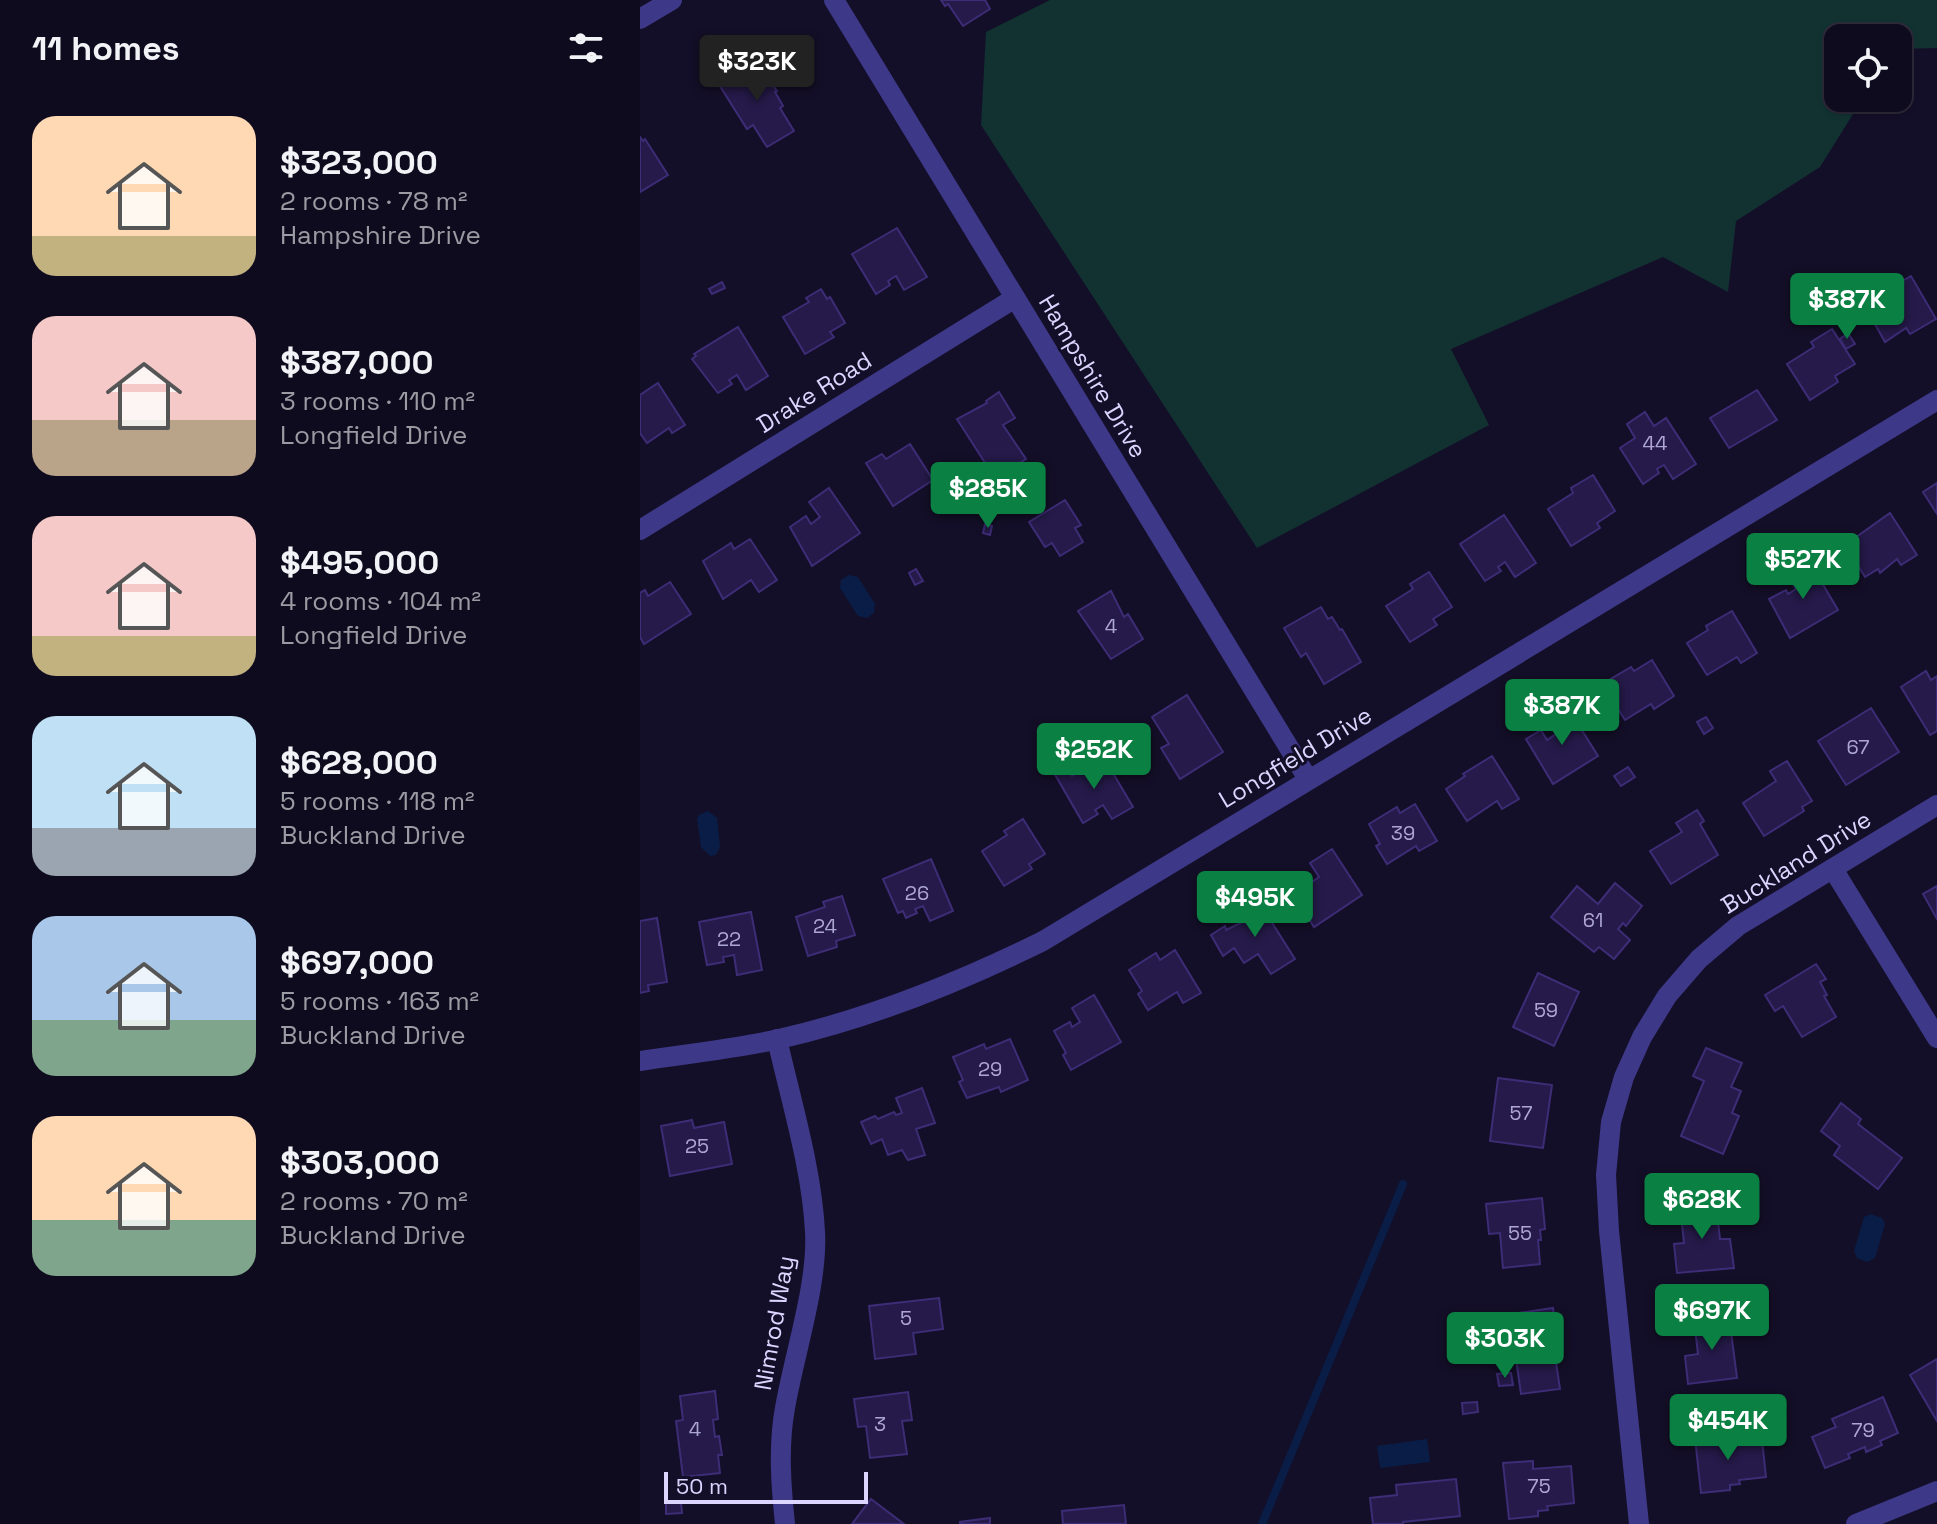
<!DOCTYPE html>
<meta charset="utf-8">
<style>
body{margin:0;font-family:"Space Grotesk",sans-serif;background:#1d192b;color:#f1f3f6;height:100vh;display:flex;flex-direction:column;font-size:30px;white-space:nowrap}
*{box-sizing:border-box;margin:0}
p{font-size:26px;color:#9b9ba4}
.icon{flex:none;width:44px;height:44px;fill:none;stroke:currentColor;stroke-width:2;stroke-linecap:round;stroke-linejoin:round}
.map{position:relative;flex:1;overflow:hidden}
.sheet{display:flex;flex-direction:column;background:#0f0b1e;width:640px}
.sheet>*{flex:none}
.fabs{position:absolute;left:1184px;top:24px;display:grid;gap:16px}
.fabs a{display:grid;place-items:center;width:88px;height:88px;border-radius:16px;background:#0f0b1e;box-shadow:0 2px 6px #0004,0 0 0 2px #2f2b3c;font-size:40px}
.scale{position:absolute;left:24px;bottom:20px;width:204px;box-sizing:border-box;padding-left:8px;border:4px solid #dcd5ff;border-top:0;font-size:22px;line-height:28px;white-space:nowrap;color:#dcd5ff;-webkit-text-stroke:6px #140f28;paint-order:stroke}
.price{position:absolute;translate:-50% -68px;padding:0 18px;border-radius:8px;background:#0b8043;color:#fff;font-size:26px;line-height:52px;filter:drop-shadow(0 2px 4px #0008)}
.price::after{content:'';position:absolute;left:50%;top:48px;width:24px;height:18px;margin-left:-12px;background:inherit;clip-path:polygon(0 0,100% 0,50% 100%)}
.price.current{background:#222;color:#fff}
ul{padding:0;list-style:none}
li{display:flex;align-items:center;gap:24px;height:200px;padding:0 32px}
li span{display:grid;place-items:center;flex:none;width:224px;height:160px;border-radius:24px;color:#555}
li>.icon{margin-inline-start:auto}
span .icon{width:96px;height:96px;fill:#fffc;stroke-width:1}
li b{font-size:34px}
h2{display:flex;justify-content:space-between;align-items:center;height:96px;padding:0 32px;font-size:34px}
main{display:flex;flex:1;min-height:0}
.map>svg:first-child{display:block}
.green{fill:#123232}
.water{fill:#091d47}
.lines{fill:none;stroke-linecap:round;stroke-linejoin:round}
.stream{stroke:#091d47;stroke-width:8}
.building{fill:#251a49;stroke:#3d2c76;stroke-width:2}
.street{stroke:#3e3888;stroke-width:20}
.labels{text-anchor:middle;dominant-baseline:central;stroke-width:6;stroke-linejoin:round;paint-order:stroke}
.number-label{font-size:20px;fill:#aea6d2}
.street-label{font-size:24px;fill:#dcd5ff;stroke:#140f28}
</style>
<main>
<section class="sheet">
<h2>11 homes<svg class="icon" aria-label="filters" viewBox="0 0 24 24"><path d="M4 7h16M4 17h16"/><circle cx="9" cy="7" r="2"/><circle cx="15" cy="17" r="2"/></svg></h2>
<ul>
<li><span style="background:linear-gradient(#ffd9b3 75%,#c2b280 0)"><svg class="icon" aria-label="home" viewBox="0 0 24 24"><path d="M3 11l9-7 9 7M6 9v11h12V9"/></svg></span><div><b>$323,000</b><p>2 rooms · 78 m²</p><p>Hampshire Drive</p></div></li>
<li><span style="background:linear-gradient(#f6c9c9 65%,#b9a48a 0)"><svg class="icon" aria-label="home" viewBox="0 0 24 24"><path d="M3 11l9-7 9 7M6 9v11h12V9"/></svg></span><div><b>$387,000</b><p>3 rooms · 110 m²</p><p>Longfield Drive</p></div></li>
<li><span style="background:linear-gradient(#f6c9c9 75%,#c2b280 0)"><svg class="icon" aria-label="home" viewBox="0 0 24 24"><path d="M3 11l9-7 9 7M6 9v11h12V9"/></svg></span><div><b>$495,000</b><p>4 rooms · 104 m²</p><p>Longfield Drive</p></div></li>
<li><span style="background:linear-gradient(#bfe0f5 70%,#9aa5b1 0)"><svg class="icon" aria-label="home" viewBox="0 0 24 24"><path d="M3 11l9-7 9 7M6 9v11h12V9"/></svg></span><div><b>$628,000</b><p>5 rooms · 118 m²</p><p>Buckland Drive</p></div></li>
<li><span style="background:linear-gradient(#a9c7e8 65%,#7fa58c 0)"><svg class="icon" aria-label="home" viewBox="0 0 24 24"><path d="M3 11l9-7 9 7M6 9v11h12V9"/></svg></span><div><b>$697,000</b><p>5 rooms · 163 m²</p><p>Buckland Drive</p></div></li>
<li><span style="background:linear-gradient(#ffd9b3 65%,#7fa58c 0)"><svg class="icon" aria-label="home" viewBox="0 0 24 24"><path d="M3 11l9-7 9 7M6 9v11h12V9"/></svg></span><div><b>$303,000</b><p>2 rooms · 70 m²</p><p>Buckland Drive</p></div></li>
</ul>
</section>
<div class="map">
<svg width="1297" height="1524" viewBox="0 0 1297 1524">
<rect width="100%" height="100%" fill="#140f28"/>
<!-- green -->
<path class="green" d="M410 0H1297V48L1258 49V38H1198V98H1223L1180 167 1096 221 1088 292 1023 257 811 349 849 425 617 548 341 125 346 32Z"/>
<!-- water -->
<g class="water">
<path d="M209 575 218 577 235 604 234 613 227 618 218 616 200 588 201 580Z"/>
<path d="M68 811 77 818 80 847 76 855 70 856 61 847 57 819 59 815Z"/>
<path d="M1231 1214 1242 1218 1245 1224 1235 1258 1227 1262 1217 1258 1214 1251 1224 1217Z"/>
<path d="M787 1439 790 1462 740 1468 737 1446Z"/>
</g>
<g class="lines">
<!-- stream -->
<path class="stream" d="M622 1524 763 1184"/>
</g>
<!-- building -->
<g class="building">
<path d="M301 0H345L350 9 323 26 308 4 305 6Z"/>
<path d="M114 61 137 91 135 92 143 106 140 108 154 131 127 147 113 125 107 129 78 83Z"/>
<path d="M0 137 3 141 5 139 28 175 0 192Z"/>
<path d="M257 228 287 277 264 290 256 276 248 281 250 285 236 294 212 254Z"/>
<path d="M1251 274 1257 284 1271 276 1296 319 1270 334 1266 328 1245 342 1227 310 1241 301 1231 285Z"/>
<path d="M82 282 85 288 72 294 69 289Z"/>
<path d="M181 289 187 299 190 297 205 323 190 332 194 337 165 354 143 317 169 302 166 298Z"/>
<path d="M98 327 128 376 106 390 97 375 89 380 92 384 78 393 52 359 56 356 54 354Z"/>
<path d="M1192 329 1215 364 1195 376 1198 382 1170 400 1147 364 1174 347 1171 342Z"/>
<path d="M1208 333 1215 344 1206 349 1200 339Z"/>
<path d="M18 383 45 425 32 433 29 428 7 443 0 433V395Z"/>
<path d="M1117 390 1137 420 1089 448 1070 418Z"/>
<path d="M359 392 375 418 363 425 386 459 353 480 347 471 349 469 317 419 347 403 346 401Z"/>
<path d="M1005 412 1014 426 1026 418 1056 464 1033 479 1024 465 1017 469 1019 473 1003 484 980 448 995 438 987 424Z"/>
<path d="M270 444 293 480 253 506 226 463 242 454 246 459Z"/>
<path d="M953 475 975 511 957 523 960 528 931 546 908 509 933 493 931 488Z"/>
<path d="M1297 483V514L1283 492Z"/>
<path d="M189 488 220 533 172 566 150 527 166 516 171 524 180 517 169 502Z"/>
<path d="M425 500 441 525 435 528 443 542 420 556 412 543 405 547 389 522Z"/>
<path d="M1250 513 1277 555 1261 565 1257 559 1240 573 1238 569 1225 577 1205 545Z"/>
<path d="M864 515 896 563 875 577 865 562 858 567 861 571 845 581 820 544Z"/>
<path d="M345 524 352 526 350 535 343 533Z"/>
<path d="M110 539 137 580 119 592 111 580 83 599 63 561 91 543 94 549Z"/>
<path d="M1169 561 1198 610 1150 638 1129 599 1146 590 1148 594 1156 589 1147 574Z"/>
<path d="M276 569 283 581 275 585 269 573Z"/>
<path d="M789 572 812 607 793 619 797 625 770 642 746 606 773 589 770 584Z"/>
<path d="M30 582 51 614 4 644 0 637V593L5 590 8 596Z"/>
<path d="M471 591 484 617 488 614 503 639 471 659 438 611Z"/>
<path d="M681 607 688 619 692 617 700 630 702 629 721 662 684 684 666 653 661 657 644 628Z"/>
<path d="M1092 611 1117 653 1101 663 1097 657 1067 675 1047 643 1068 630 1066 626Z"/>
<path d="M1012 660 1034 696 1014 709 1011 704 985 720 962 684 991 667 994 671Z"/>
<path d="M1286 671 1291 680 1297 676V731L1290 735 1261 687Z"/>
<path d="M547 695 583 752 540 779 521 748 529 744 512 717Z"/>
<path d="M928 708 958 756 913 784 886 739 901 730 907 740 916 734 907 720Z"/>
<path d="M1231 708 1259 752 1206 785 1178 741Z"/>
<path d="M1066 717 1073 728 1064 734 1057 722Z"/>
<path d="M852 756 879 799 862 809 857 801 827 821 806 789 825 776 823 774Z"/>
<path d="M464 758 493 807 472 819 463 805 455 810 458 814 443 823 413 771 425 764 432 776Z"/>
<path d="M1147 761 1172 801 1162 807 1164 811 1124 836 1103 803 1136 781 1130 771Z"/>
<path d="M988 767 995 777 981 786 974 776Z"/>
<path d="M775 804 797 841 779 851 776 846 747 864 736 846 740 844 729 824 757 807 760 813Z"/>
<path d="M1057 810 1064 821 1060 824 1078 855 1031 884 1010 851 1042 832 1036 823Z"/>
<path d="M383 819 405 854 389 864 392 869 364 886 342 851 367 835 364 831Z"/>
<path d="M692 849 722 895 674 927 658 902 662 899 654 887 669 877 672 882 679 877 670 863Z"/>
<path d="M291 859 313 911 290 921 283 906 275 909 277 913 266 918 263 911 258 913 243 879Z"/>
<path d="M975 883 1002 906 986 926 983 923 978 929 990 940 974 959 959 947 954 952 911 917 937 886 958 904Z"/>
<path d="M1297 886V919L1283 894Z"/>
<path d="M202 896 215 935 196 941 197 947 168 956 156 917 185 907 183 902Z"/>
<path d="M615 896 655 959 631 974 618 954 604 963 594 948 583 956 571 935 585 926 586 930 611 918 602 905Z"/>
<path d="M111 912 122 970 97 975 94 955 83 957 84 962 67 965 59 922Z"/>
<path d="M17 918 27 982 8 985 9 991 0 993V921Z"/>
<path d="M535 950 561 993 543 1003 537 992 508 1010 498 994 502 991 489 970 516 953 520 960Z"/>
<path d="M1176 964 1186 979 1180 982 1187 995 1184 996 1196 1017 1162 1037 1143 1006 1135 1011 1125 995Z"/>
<path d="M898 973 939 992 914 1046 873 1027Z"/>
<path d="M454 995 481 1042 431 1070 423 1055 426 1053 414 1031 430 1022 432 1027 440 1022 432 1008Z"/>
<path d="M370 1039 388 1080 361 1092 359 1087 327 1098 319 1082 323 1080 313 1057 344 1044 346 1049Z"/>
<path d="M1066 1048 1102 1063 1091 1087 1101 1091 1092 1113 1099 1116 1083 1154 1041 1136 1064 1081 1053 1076Z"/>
<path d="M858 1078 912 1085 903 1148 850 1141Z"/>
<path d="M282 1088 295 1123 276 1129 285 1155 268 1160 262 1150 248 1155 242 1139 231 1144 221 1122 235 1116 238 1119 254 1112 256 1115 262 1113 256 1098Z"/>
<path d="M1201 1103 1221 1119 1218 1124 1262 1158 1238 1189 1194 1155 1200 1146 1181 1131Z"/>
<path d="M52 1120 54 1128 84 1122 92 1164 30 1176 21 1126Z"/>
<path d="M902 1198 905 1229 900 1230 901 1240H898L900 1264 863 1268 860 1233 849 1234 846 1204Z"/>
<path d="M1076 1203 1080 1239H1090L1094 1268 1037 1273 1034 1244 1044 1243 1040 1206Z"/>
<path d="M299 1298 303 1329 273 1333 276 1354 235 1359 229 1306Z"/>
<path d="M913 1308 917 1335 912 1336 920 1389 881 1394 873 1338 881 1337 878 1313Z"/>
<path d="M1089 1316 1097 1378 1048 1384 1045 1356 1058 1354 1054 1320Z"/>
<path d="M1297 1359V1421L1270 1375Z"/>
<path d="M871 1373 873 1385 859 1386 857 1374Z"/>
<path d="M75 1391 78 1419 73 1420 75 1437 79 1436 82 1455H78L80 1473 43 1477 36 1421 43 1420 40 1396Z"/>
<path d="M268 1392 272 1420 262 1421 267 1454 230 1458 226 1426 218 1427 214 1399Z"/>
<path d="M1243 1397 1258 1433 1240 1441 1242 1445 1226 1452 1225 1447 1208 1454 1210 1458 1185 1468 1172 1437 1196 1427 1192 1419Z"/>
<path d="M837 1402 838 1412 823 1414 822 1403Z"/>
<path d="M1083 1435 1084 1443 1122 1439 1126 1477 1099 1480 1100 1484 1090 1485V1490L1061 1493 1055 1438Z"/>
<path d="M893 1461V1469L931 1466 934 1503 907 1506 908 1510 898 1511V1516L869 1519 863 1463Z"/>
<path d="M816 1479 820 1516 763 1522V1524H733L730 1498 757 1495 756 1485Z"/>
<path d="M231 1499 264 1524H212Z"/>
<path d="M26 1503H41L42 1513 26 1514Z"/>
<path d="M484 1505 486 1524H423L422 1511Z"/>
<path d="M350 1518V1524H320V1522Z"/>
</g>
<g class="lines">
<!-- street -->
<g class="street">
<path d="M194 0 668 779"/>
<path d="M0 19 32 0"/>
<path d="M0 530 375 298"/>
<path d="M1193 869 1297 1038"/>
<path d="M137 1039C151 1101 172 1169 175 1232 178 1284 154 1355 145 1408 138 1446 141 1486 145 1524"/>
<path d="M0 1061C46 1054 94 1049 139 1039 232 1018 318 983 403 941L1297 400"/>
<path d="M999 1524 969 1231 966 1175 971 1122 984 1077 1002 1037 1027 996 1059 959 1098 926 1297 805"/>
<path d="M1216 1524 1297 1491"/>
</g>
</g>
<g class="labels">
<!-- number labels -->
<g class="number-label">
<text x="1015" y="443">44</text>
<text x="471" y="626">4</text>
<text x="1218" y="747">67</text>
<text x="763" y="833">39</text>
<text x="277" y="893">26</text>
<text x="953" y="920">61</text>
<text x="185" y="926">24</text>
<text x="89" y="939">22</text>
<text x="906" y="1010">59</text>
<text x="350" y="1069">29</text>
<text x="881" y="1113">57</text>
<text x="57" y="1146">25</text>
<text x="880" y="1233">55</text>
<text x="266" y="1318">5</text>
<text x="240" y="1424">3</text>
<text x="55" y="1429">4</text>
<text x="1223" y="1430">79</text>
<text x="899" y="1486">75</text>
</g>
<!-- street labels -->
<g class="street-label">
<text transform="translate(453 376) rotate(59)">Hampshire Drive</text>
<text transform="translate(174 392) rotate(-32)">Drake Road</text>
<text transform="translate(655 757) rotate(-31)">Longfield Drive</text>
<text transform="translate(1156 862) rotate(-32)">Buckland Drive</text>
<text transform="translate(134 1323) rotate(-80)">Nimrod Way</text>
</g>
</g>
</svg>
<div class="fabs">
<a><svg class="icon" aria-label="locate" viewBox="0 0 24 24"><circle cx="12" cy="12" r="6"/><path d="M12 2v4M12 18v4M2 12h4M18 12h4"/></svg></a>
</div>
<div class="scale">50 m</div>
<b class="price current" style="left:117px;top:103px">$323K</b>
<b class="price" style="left:1207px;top:341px">$387K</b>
<b class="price" style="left:348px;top:530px">$285K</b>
<b class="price" style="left:1163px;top:601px">$527K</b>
<b class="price" style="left:922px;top:747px">$387K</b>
<b class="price" style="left:454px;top:791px">$252K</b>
<b class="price" style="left:615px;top:939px">$495K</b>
<b class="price" style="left:1062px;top:1241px">$628K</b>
<b class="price" style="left:1072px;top:1352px">$697K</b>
<b class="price" style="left:865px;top:1380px">$303K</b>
<b class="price" style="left:1088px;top:1462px">$454K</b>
</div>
</main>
